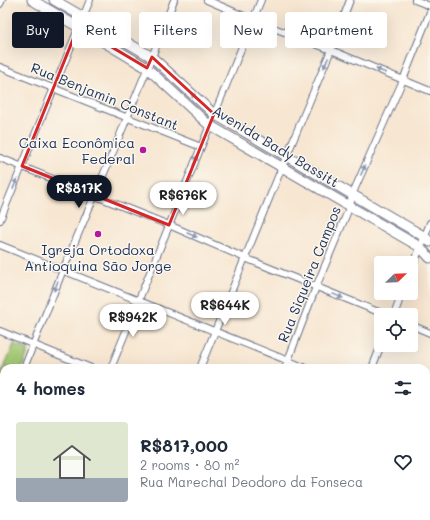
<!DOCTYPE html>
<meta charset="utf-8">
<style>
body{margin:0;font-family:Mali,sans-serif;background:#f2f2f3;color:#1f2937;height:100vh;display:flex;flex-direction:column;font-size:15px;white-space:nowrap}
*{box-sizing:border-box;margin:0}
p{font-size:13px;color:#747a83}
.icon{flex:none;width:22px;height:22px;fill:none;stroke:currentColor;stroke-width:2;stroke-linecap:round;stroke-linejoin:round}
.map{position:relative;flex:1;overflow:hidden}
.side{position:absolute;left:0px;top:364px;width:430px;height:156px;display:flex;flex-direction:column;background:#fff;border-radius:12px 12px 0 0;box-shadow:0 4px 16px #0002}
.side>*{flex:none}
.hud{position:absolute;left:12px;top:12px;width:406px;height:36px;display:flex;gap:8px}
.needle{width:26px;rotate:67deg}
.controls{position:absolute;left:374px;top:256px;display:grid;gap:8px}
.controls a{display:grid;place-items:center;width:44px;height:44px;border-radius:4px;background:#fff;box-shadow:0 4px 16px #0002;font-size:20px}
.price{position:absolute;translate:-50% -34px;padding:0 9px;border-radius:14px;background:#fff;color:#222;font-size:13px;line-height:26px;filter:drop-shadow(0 1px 2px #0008)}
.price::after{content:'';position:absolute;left:50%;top:24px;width:12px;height:9px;margin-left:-6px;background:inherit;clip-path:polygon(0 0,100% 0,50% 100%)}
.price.current{background:#111827;color:#fff}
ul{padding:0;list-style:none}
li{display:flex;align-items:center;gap:12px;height:100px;padding:0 16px}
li+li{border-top:1px solid #e0e1e3}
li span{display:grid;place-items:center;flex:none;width:112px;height:80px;border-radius:4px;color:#555}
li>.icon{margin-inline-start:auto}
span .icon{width:48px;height:48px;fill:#fffc;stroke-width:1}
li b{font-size:17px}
h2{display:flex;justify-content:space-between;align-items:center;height:48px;padding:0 16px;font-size:17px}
.chip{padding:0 14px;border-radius:4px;background:#fff;box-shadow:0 4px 16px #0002;font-size:14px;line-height:36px}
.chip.current{background:#111827;color:#fff}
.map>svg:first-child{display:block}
.green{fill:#9fc570;stroke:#5d7a67}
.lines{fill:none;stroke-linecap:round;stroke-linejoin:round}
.minor-casing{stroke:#686f86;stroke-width:8}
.tertiary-casing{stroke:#686f86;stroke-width:9}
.primary-casing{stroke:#686f86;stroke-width:11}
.minor{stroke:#fff;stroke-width:6}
.tertiary{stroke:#fff;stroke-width:7}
.primary{stroke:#fff;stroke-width:9}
.oneway{fill:#8d97ae}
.marked{fill:none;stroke:#d62828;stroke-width:3;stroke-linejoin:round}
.poi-dot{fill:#b5179e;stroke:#fbf7ec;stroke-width:1.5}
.labels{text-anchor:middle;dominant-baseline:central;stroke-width:3;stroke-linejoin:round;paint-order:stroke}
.street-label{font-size:14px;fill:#1b2f5e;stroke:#fbf7ec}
.poi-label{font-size:14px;fill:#1b2f5e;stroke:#fbf7ec;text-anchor:end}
</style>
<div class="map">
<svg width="430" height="520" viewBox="0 0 430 520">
<rect width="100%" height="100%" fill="#fbf7ec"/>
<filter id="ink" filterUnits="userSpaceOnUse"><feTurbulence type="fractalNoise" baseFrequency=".025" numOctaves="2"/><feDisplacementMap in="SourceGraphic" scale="8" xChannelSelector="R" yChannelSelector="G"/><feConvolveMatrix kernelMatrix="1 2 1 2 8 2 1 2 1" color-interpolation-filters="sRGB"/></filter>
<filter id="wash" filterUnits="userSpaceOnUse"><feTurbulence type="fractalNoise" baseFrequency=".012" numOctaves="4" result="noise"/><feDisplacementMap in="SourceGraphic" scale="16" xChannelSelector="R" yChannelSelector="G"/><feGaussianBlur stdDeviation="0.9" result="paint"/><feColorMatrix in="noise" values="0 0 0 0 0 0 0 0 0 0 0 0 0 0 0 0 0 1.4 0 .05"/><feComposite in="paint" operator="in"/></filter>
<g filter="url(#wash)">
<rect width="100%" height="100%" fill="#f7e6d1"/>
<!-- green -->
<g class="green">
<path d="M14 344 29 350 22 368H4V391L0 390V376Z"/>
<path d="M320 516H393L391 520H325L321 518Z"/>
</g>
</g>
<g filter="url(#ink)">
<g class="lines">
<defs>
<g id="minor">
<path d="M207 0 253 20 331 50 430 91"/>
<path d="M415 0 430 6"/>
<path d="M0 4 2 0"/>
<path d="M0 67 201 147"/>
<path d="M0 158 169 225 245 258 386 315"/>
<path d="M0 220 90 0"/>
<path d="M0 245 306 368"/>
<path d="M411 271 430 223"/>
<path d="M394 315 402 293"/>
<path d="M411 325 430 333"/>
<path d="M0 331 91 368"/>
<path d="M24 368 63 270 113 152 152 57 174 0"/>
<path d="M111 368 261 0"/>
<path d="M200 368 282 167 331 50 350 0"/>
<path d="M285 368 316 287 350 206 352 195 403 80 430 12"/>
<path d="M372 368 381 345"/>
<path d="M0 398 4 400"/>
<path d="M426 417 430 418"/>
<path d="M0 427 4 417"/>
<path d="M0 482 4 484"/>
<path d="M82 516 93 520"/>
<path d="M295 516 305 520"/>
<path d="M53 520 55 516"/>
<path d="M138 520 139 516"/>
<path d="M225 520 227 516"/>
<path d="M310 520 312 516"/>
</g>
<g id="tertiary">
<path d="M426 448 430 438"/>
<path d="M426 501 430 503"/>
<path d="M397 520 398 516"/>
</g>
<g id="primary">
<path d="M32 0 119 51 147 68 209 125 420 247 430 258"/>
<path d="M54 0 152 57 214 114 425 237 430 242"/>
</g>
</defs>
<!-- minor casing -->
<use href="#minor" class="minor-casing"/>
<!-- tertiary casing -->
<use href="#tertiary" class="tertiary-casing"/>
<!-- primary casing -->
<use href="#primary" class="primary-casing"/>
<!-- minor -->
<use href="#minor" class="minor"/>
<!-- tertiary -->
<use href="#tertiary" class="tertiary"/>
<!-- primary -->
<use href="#primary" class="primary"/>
</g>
<!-- one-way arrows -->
<defs><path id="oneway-solid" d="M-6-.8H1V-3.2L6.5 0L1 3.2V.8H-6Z"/></defs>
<g class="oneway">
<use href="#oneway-solid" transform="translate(326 63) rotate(113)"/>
<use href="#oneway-solid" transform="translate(381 71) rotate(-157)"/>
<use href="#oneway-solid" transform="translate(195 97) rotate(-137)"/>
<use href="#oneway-solid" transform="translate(195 161) rotate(-68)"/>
<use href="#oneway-solid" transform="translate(363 170) rotate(-66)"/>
<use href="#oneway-solid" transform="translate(15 184) rotate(-68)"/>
<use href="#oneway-solid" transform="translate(192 235) rotate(23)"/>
<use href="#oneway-solid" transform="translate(56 286) rotate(112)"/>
<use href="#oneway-solid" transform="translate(338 296) rotate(22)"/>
</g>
</g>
<!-- marked area -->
<path class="marked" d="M78 27 147 68 152 57 214 114 169 225 22 166Z"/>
<!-- markers -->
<g class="poi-dot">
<circle cx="143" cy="150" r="4"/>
<circle cx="98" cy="234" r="4"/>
</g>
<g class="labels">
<!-- street labels -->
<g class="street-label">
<text transform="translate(105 96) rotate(22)">Rua Benjamin Constant</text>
<text transform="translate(276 146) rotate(31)">Avenida Bady Bassitt</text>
<text transform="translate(309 274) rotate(-68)">Rua Siqueira Campos</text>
</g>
<!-- poi labels -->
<g class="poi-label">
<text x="135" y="142">Caixa Econômica<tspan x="135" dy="16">Federal</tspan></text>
<text x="98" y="249" text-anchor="middle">Igreja Ortodoxa<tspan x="98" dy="16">Antioquina São Jorge</tspan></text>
</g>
</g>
</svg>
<div class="controls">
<a><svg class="needle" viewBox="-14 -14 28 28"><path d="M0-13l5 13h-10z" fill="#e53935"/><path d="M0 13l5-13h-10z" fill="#747a83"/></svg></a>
<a><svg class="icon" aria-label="locate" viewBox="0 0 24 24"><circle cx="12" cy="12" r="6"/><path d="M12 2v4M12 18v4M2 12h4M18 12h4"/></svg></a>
</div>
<b class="price current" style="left:79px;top:209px">R$817K</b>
<b class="price" style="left:183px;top:216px">R$676K</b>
<b class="price" style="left:225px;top:326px">R$644K</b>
<b class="price" style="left:133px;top:338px">R$942K</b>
<div class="hud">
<a class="chip current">Buy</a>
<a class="chip">Rent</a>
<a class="chip">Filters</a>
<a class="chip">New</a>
<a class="chip">Apartment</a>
</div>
<section class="side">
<h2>4 homes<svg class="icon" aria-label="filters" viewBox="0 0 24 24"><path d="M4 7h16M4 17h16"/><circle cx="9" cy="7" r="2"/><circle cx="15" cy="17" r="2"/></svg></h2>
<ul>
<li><span style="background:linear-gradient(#dfe7d0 70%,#9aa5b1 0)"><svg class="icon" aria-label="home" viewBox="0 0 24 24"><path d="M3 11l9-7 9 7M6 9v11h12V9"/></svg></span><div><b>R$817,000</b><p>2 rooms · 80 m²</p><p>Rua Marechal Deodoro da Fonseca</p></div><svg class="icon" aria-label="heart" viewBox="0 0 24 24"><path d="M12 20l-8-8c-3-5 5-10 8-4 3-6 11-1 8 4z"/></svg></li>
</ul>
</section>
</div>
